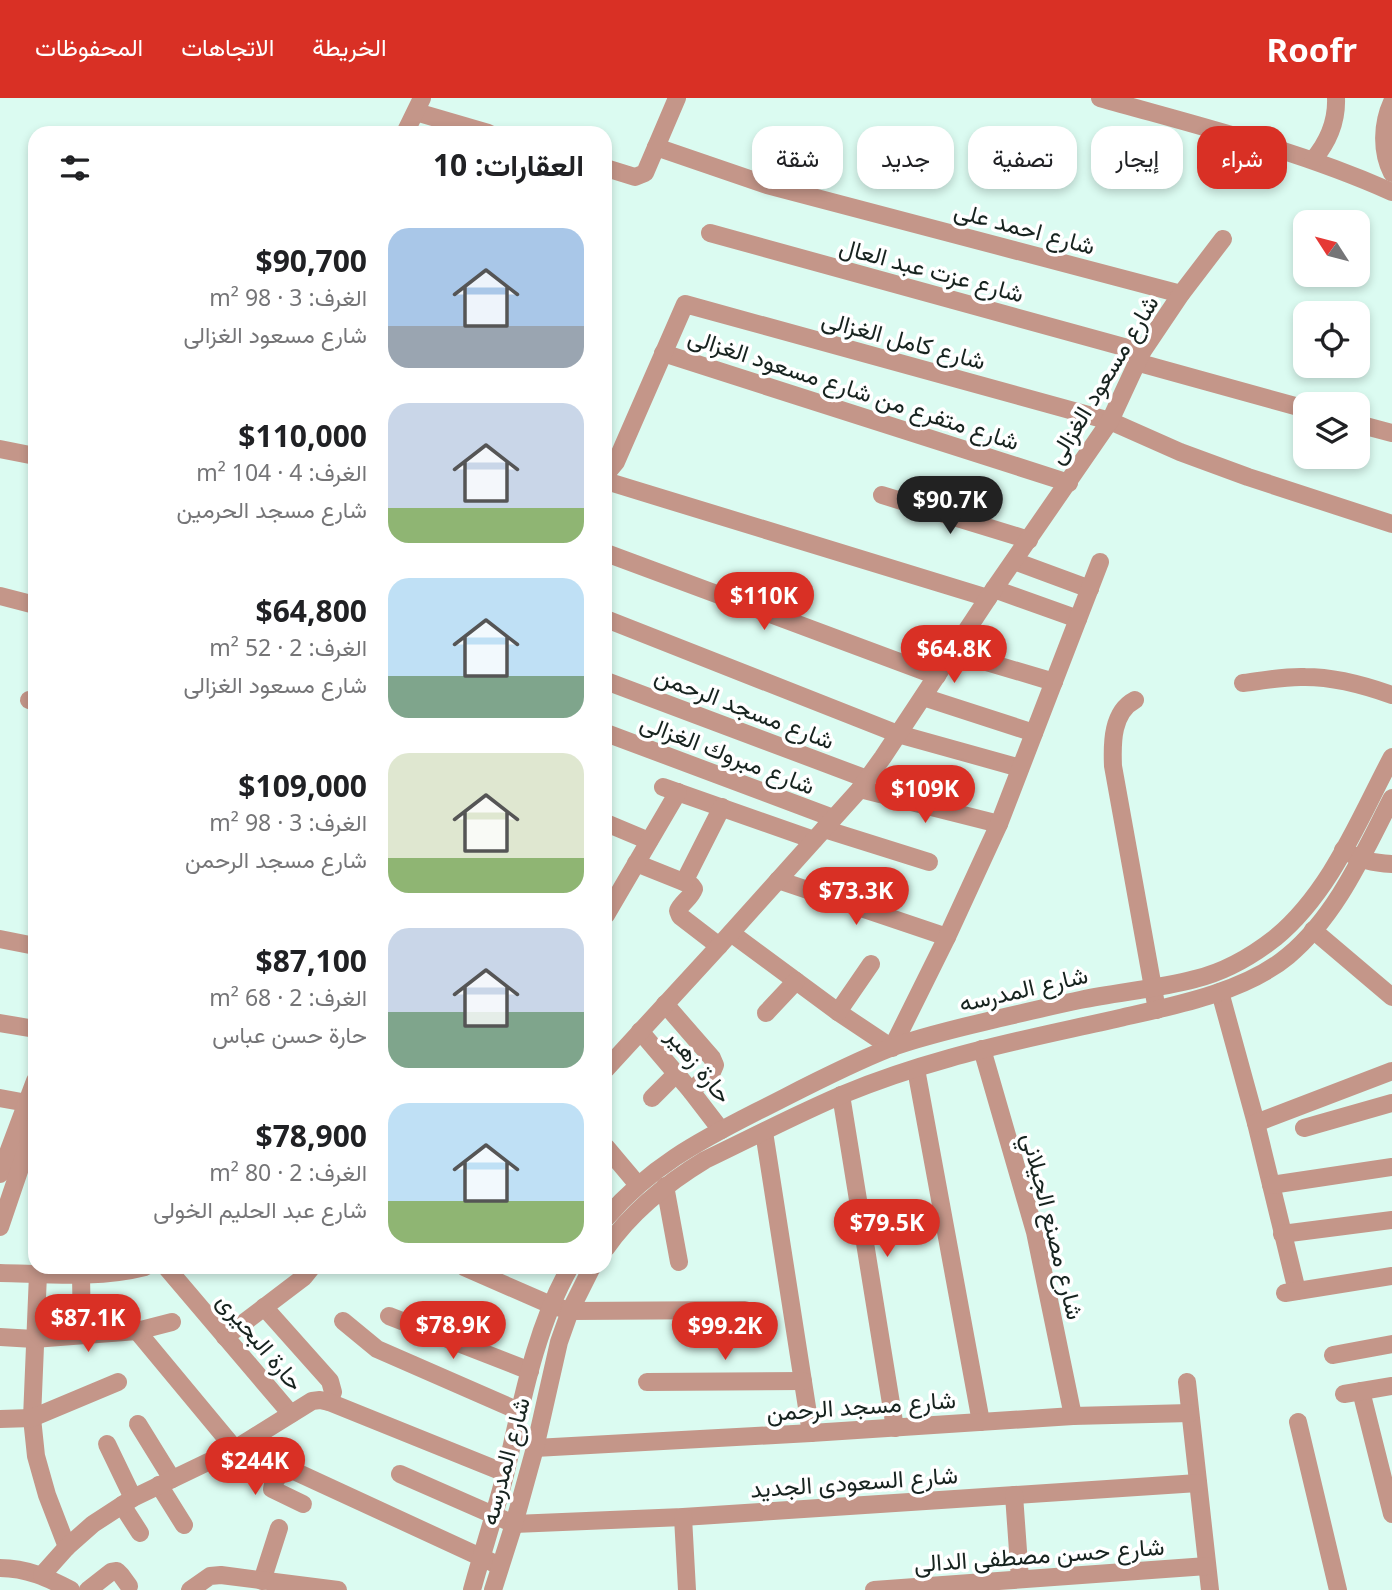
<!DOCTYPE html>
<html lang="ar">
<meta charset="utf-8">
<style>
body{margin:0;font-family:"Noto Sans",Vazirmatn,sans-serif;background:#f6f6f6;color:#202124;direction:rtl;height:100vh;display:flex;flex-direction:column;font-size:26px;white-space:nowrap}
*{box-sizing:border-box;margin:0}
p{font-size:23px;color:#757577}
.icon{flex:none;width:38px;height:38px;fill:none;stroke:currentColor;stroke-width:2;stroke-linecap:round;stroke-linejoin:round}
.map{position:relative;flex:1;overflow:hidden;direction:ltr}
.side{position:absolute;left:28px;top:28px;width:584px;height:1148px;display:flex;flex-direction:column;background:#fff;border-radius:21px;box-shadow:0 4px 10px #0003;direction:rtl}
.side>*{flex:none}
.hud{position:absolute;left:634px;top:28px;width:653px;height:63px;direction:rtl;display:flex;gap:14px}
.needle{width:46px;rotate:306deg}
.buttons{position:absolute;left:1293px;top:112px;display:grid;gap:14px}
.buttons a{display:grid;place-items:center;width:77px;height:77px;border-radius:14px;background:#fff;box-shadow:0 4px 10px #0003;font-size:35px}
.price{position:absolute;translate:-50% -60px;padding:0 16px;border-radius:24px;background:#d93025;color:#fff;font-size:23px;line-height:46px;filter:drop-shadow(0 2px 4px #0008)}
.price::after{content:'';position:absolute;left:50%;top:42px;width:21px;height:16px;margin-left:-10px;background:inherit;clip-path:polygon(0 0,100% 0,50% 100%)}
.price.on{background:#222;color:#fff}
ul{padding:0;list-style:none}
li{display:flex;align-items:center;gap:21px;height:175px;padding:0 28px}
li span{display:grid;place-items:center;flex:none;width:196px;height:140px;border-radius:21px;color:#555}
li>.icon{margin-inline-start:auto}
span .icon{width:84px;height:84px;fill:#fffc;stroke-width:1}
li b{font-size:30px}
h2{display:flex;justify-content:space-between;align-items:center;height:84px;padding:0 28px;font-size:30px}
.pill{padding:0 24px;border-radius:21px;background:#fff;box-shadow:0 4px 10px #0003;font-size:24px;line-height:63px}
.pill.on{background:#d93025;color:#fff}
header{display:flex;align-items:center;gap:42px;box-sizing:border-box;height:98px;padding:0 35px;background:#d93025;color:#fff}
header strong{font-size:33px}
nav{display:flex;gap:38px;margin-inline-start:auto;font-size:24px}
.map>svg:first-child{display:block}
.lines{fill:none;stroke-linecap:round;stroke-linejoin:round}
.minor{stroke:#c49689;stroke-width:18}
.tertiary{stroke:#c49689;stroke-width:18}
.labels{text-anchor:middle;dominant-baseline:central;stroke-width:7;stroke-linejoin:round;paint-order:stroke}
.street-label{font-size:24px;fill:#17231f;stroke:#fff}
</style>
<header>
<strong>Roofr</strong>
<nav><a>الخريطة</a><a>الاتجاهات</a><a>المحفوظات</a></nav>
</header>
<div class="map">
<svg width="1392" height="1492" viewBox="0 0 1392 1492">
<rect width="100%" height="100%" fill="#dbfbf1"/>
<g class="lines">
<!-- minor -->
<g class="minor">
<path d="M416 14 488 35"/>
<path d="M405 35 422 0"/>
<path d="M656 49 767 87 1181 196"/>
<path d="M606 70 635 79 645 75 677 0"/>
<path d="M710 135 1142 254"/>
<path d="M663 255 1069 385"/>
<path d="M1136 264 1306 311"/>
<path d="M1358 326 1392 335"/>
<path d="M0 351 35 358"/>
<path d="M606 376 616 364 685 206 1110 323 1180 354 1248 379 1392 426"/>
<path d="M606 383 988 500"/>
<path d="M882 397 1029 442"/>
<path d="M606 455 937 578"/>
<path d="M1014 463 1090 491"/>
<path d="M994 491 1078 521"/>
<path d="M0 498 35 507"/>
<path d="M606 521 898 636 1020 670"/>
<path d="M953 554 1054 584"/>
<path d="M606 583 867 681"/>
<path d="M1243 585C1263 583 1284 578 1305 579 1335 579 1364 587 1392 597"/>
<path d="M923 599 1034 635"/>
<path d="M29 602 35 604"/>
<path d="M1135 602C1112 614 1112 645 1113 668L1157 912"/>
<path d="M606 635 833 720"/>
<path d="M663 689 814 742"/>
<path d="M860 691 999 726"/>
<path d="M606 725 649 743"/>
<path d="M824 731 929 764"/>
<path d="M1343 752C1361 762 1372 765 1392 766"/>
<path d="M636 765 691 787 694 791C691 800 681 805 678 813L680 818 719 848"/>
<path d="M778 782 947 839"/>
<path d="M684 784 722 709"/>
<path d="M606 817 678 694"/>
<path d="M1313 832 1392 899"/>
<path d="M731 835 838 914 892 950 947 839 999 726 1100 464"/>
<path d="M0 841 35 848"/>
<path d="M1220 894 1256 1025 1297 1193"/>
<path d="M665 906 712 960 715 967 712 974 691 993"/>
<path d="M838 914 871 866"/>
<path d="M766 915 796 883"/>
<path d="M0 925 35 931"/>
<path d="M640 933 691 993 721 1032"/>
<path d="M982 951 1035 1134 1073 1318"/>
<path d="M606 971 719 848 860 691 883 659 994 491 1110 323 1142 254 1181 196 1223 141"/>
<path d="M916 971 981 1324"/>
<path d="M841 997 895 1330"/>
<path d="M0 1000 27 1005"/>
<path d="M652 1000 676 976"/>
<path d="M1256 1025 1392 973"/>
<path d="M1304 1030 1392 1005"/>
<path d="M764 1034 811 1335"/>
<path d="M606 1049 638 1087"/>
<path d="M0 1076 35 983"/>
<path d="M1271 1087 1392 1069"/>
<path d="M665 1088 679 1164"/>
<path d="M0 1129 35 1026"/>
<path d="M1282 1136 1392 1122"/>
<path d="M166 1169 291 1316"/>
<path d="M464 1169 551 1207 570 1213 745 1212"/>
<path d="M0 1175C48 1176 98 1181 145 1169"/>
<path d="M38 1176 32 1320 36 1358 47 1397 67 1449"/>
<path d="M81 1177 82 1237"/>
<path d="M1285 1195 1392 1178"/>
<path d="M264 1209 330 1283 333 1294 329 1304"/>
<path d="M389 1218 530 1273"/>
<path d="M343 1223 377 1251 519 1313"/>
<path d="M137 1233 235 1351"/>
<path d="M0 1239 34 1241 137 1233 172 1224"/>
<path d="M225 1239 304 1179 312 1169"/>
<path d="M1333 1257 1392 1246"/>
<path d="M647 1284 803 1283"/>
<path d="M1187 1284 1210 1492"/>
<path d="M1361 1293 1392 1416"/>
<path d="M1344 1296 1392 1288"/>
<path d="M0 1321 32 1320 118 1284"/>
<path d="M1298 1324 1338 1492"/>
<path d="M138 1326 172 1381"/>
<path d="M256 1338 279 1362 294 1373 500 1468"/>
<path d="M107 1346 133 1400"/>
<path d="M535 1350 811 1335 1073 1318 1190 1315"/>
<path d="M286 1368 273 1386 272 1391 303 1406"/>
<path d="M400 1376 514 1426 683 1419 1198 1385"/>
<path d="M159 1387 184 1427"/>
<path d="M1014 1397 1020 1481"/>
<path d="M122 1407 140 1435"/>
<path d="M683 1419 687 1492"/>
<path d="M0 1470C27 1470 48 1480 71 1492"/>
<path d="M42 1477 67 1449 93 1426 133 1400 235 1351 312 1303 320 1302 329 1304 505 1375"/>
<path d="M262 1483 279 1430"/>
<path d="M88 1492 111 1474 117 1473 121 1477 129 1488"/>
<path d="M190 1492 210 1478 221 1477 338 1492"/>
<path d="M874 1492 1207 1468"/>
</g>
<!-- tertiary -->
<g class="tertiary">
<path d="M1100 0C1199 28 1298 52 1392 94"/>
<path d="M1392 4C1382 26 1381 53 1392 75"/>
<path d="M1313 62C1328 44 1337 24 1336 0"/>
<path d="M606 1120C650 1069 697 1044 756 1014 800 992 844 968 890 950 923 938 958 930 992 922 1022 915 1051 908 1080 902 1118 894 1158 891 1195 881 1224 874 1252 858 1275 840 1331 794 1359 721 1392 659"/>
<path d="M606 1150C632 1113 667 1085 705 1062 751 1040 797 1016 844 996 878 982 914 970 950 960 1006 944 1063 933 1120 920 1173 908 1245 894 1288 858 1337 817 1363 756 1392 700"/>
<path d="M472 1492C483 1452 496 1413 506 1373 522 1304 535 1231 570 1169"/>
<path d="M493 1492 514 1426 535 1350 559 1244 570 1213 592 1169"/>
</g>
</g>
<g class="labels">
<!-- street labels -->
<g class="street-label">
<text transform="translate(1025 129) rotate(15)">شارع احمد على</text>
<text transform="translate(932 171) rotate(15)">شارع عزت عبد العال</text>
<text transform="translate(904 241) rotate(15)">شارع كامل الغزالى</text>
<text transform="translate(1102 281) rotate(-59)">شارع مسعود الغزالى</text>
<text transform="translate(854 290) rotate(18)">شارع متفرع من شارع مسعود الغزالى</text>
<text transform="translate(745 609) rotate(21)">شارع مسجد الرحمن</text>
<text transform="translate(728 655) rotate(21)">شارع مبروك الغزالى</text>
<text transform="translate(1023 890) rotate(-13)">شارع المدرسه</text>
<text transform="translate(700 967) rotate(51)">حارة زهير</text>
<text transform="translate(1054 1128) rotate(76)">شارع مصنع الجيلاني</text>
<text transform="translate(261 1243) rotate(50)">حارة البحيرى</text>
<text transform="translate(861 1307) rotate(-4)">شارع مسجد الرحمن</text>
<text transform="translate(504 1363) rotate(-75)">شارع المدرسه</text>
<text transform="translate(854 1383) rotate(-4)">شارع السعودى الجديد</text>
<text transform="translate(1039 1456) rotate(-4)">شارع حسن مصطفى الدالى</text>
</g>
</g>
</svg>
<div class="buttons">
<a><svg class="needle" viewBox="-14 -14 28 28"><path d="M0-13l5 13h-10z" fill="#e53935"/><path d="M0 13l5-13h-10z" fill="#757577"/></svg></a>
<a><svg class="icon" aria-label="locate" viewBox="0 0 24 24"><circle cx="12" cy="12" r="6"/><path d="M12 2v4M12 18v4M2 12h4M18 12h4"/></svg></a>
<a><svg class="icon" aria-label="layers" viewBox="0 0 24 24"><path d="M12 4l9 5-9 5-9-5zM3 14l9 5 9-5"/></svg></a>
</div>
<b class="price on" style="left:950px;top:438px">$90.7K</b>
<b class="price" style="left:764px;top:534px">$110K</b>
<b class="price" style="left:954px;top:587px">$64.8K</b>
<b class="price" style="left:925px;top:727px">$109K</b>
<b class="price" style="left:856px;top:829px">$73.3K</b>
<b class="price" style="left:887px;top:1161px">$79.5K</b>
<b class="price" style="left:88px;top:1256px">$87.1K</b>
<b class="price" style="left:453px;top:1263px">$78.9K</b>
<b class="price" style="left:725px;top:1264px">$99.2K</b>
<b class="price" style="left:255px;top:1399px">$244K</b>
<div class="hud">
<a class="pill on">شراء</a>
<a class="pill">إيجار</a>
<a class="pill">تصفية</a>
<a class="pill">جديد</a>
<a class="pill">شقة</a>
</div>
<section class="side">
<h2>العقارات: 10<svg class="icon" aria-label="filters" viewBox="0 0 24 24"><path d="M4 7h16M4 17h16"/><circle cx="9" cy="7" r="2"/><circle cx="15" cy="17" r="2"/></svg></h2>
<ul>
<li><span style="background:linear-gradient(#a9c7e8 70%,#9aa5b1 0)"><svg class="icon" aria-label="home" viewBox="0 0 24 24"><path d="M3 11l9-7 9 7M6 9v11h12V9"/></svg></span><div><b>$90,700</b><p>الغرف: 3 · 98 m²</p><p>شارع مسعود الغزالى</p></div></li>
<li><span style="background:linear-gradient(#c9d6e8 75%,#8fb573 0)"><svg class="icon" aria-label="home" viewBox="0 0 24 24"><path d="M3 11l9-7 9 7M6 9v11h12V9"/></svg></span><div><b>$110,000</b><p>الغرف: 4 · 104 m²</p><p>شارع مسجد الحرمين</p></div></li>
<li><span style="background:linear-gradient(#bfe0f5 70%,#7fa58c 0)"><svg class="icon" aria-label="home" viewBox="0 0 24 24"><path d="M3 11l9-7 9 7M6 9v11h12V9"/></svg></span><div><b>$64,800</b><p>الغرف: 2 · 52 m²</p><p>شارع مسعود الغزالى</p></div></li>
<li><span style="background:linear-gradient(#dfe7d0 75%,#8fb573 0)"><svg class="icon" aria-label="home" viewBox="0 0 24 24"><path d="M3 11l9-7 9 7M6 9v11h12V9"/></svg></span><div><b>$109,000</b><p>الغرف: 3 · 98 m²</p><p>شارع مسجد الرحمن</p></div></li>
<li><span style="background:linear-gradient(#c9d6e8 60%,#7fa58c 0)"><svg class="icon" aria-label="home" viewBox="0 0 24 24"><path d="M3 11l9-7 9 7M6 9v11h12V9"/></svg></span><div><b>$87,100</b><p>الغرف: 2 · 68 m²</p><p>حارة حسن عباس</p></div></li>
<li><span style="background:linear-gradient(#bfe0f5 70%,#8fb573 0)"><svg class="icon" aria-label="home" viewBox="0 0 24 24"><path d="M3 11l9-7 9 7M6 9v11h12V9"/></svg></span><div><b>$78,900</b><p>الغرف: 2 · 80 m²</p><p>شارع عبد الحليم الخولى</p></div></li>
</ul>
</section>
</div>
